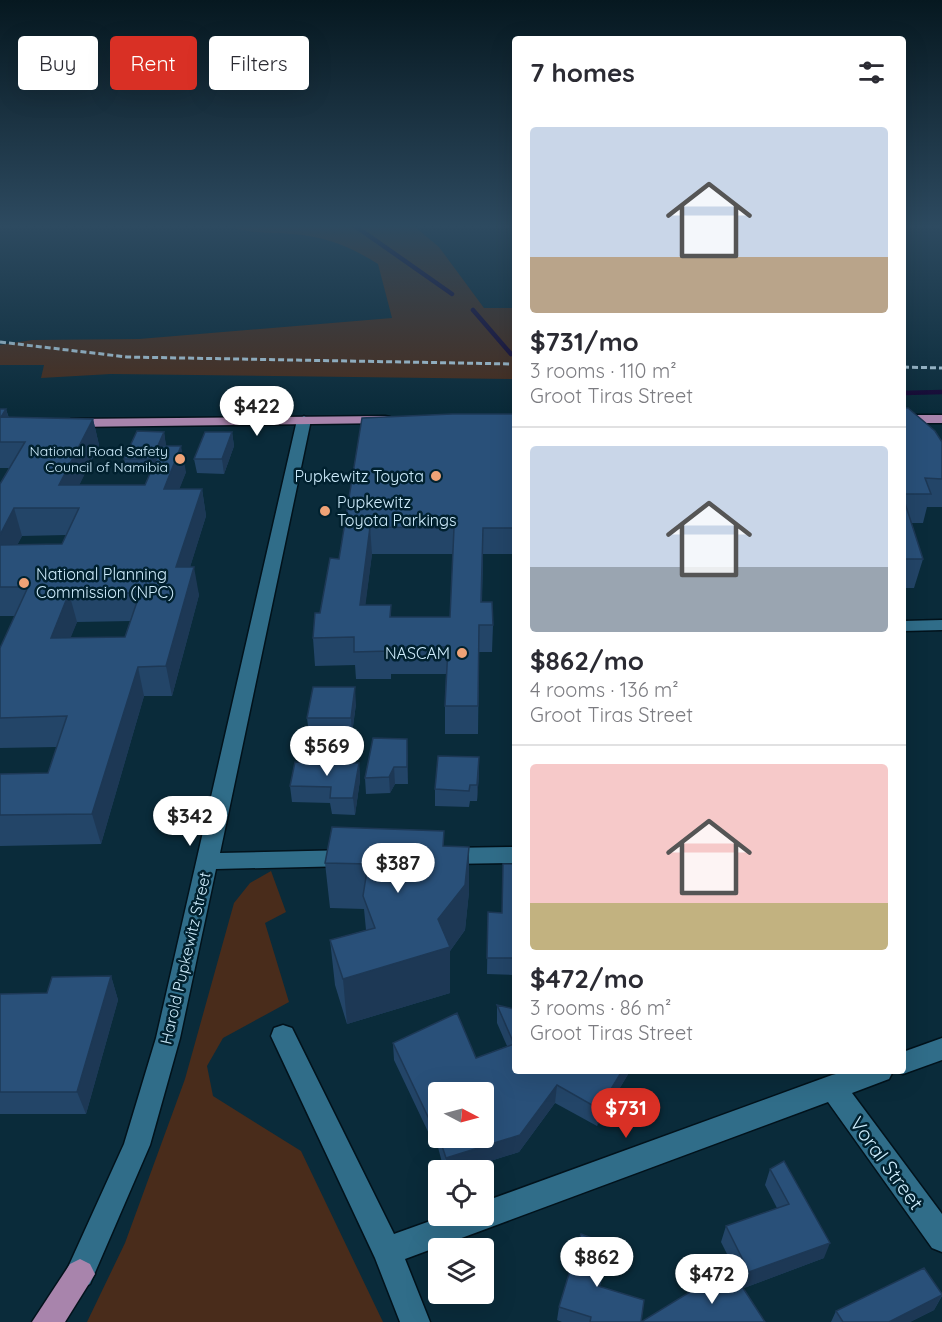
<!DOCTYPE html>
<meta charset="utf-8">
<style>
body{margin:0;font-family:Quicksand,sans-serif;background:#f7f7f7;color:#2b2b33;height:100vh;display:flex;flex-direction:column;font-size:22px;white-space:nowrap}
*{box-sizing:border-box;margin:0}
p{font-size:20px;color:#7c7c81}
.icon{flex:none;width:33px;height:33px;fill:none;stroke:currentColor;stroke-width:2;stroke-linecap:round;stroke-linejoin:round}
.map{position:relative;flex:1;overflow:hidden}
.panel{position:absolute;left:512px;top:36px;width:394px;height:1038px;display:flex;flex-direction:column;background:#fff;border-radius:6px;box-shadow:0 6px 24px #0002}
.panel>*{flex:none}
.top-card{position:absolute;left:18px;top:36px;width:404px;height:54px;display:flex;gap:12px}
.needle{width:39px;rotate:96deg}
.buttons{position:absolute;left:428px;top:1082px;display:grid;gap:12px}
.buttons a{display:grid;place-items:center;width:66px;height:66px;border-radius:6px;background:#fff;box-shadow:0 6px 24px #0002;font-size:30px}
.price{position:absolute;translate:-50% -51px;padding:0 14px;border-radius:21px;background:#fff;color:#222;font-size:20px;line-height:39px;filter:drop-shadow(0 2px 3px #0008)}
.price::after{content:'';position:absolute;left:50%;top:36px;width:18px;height:14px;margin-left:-9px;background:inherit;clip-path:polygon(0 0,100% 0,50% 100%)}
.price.current{background:#d93025;color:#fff}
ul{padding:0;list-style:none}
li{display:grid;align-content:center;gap:12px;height:318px;padding:0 18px}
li+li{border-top:2px solid #e1e1e2}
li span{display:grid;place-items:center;height:186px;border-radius:6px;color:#555}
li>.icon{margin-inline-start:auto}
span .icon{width:108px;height:108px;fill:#fffc;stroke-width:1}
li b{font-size:26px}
h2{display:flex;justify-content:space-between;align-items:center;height:72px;padding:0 18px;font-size:26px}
.chip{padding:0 21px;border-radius:6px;background:#fff;box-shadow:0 6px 24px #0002;font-size:21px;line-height:54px}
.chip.current{background:#d93025;color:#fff}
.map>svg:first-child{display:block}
.green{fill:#492c1b}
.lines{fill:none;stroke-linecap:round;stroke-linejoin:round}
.stream{stroke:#160835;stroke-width:4.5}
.minor-casing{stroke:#02121b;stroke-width:3}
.major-casing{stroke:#02121b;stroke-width:3}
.minor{fill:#306d89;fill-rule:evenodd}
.major{fill:#a884ac;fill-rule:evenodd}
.rail{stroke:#b2d0e0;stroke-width:3;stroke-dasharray:6 3;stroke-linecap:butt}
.wall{fill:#234568;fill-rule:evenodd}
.shaded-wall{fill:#1d3855}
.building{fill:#295079;stroke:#1d3855;stroke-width:1.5;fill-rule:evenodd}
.poi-dot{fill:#efa377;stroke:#01212f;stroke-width:2}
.labels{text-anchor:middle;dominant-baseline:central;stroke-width:5;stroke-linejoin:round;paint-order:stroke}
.far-poi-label{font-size:14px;fill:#ceecfc;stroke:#01212f;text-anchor:end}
.poi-label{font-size:16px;fill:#ceecfc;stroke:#01212f;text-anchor:end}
.street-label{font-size:16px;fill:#ceecfc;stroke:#01212f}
.near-street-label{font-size:20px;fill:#ceecfc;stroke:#01212f}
</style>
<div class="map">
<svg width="942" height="1322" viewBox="0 0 942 1322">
<rect width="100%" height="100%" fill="#0a2b3a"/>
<!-- green -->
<g class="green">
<path d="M228 226H414L439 247 484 308H514V379L111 374 41 378 44 365H0V345L32 340 139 339 392 318 378 264C351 247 325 236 292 234 271 232 249 234 228 226Z"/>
<path d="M271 871 286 912 265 923 289 1002 223 1038 207 1066 213 1096 301 1151 383 1322H87L125 1243 185 1079 234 903 250 883Z"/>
</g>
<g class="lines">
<!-- stream -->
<g class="stream">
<path d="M355 226 452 294"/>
<path d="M473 310 511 354"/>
<path d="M903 393 942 392"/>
</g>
<defs>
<g id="minor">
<path d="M304 416 311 420 220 853 350 850 358 852 361 858 358 864 350 866 216 869 180 1038 150 1145 90 1284 80 1289 70 1284 65 1274 124 1144 156 1038 297 420Z"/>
<path d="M942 620V630L903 631V621Z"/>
<path d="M514 847V863L446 864 438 862 435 856 438 850 446 848Z"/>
<path d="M283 1025 292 1028 394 1234 447 1215H483V1202L832 1075 848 1071H893L889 1079 852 1093 942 1214V1252L932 1248 828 1102 405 1259 430 1322H400L375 1258 271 1036 274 1028Z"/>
<path d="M942 1038V1060L903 1074 894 1071H903V1052Z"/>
</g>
<g id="major">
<rect x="903" y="415" width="39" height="8"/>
<path d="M385 416 390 417V423L71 427 64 423 71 419Z"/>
<path d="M80 1259 90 1264 95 1274 65 1322H32L70 1264Z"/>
</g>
</defs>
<!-- minor casing -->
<use href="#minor" class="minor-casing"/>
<!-- major casing -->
<use href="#major" class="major-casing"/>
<!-- minor -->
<use href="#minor" class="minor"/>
<!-- major -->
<use href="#major" class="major"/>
<!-- rail -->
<g class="rail">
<path d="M0 342 127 357 514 364"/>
<path d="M903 367 942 368"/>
</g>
</g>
<!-- wall -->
<g class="wall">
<path d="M903 408 942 442V507H927L923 523H911L923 559 914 588H903Z"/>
<path d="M0 409H6L9 418 93 419 99 445 79 485H145L150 473H127L124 459 164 432 166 446 186 472 179 489H202L206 516 190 567 199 595 172 696H144L101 844 0 846V774L48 773 57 747 0 748V648L15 616H0V484L9 468H0ZM66 535 62 544 17 545 22 536ZM131 621 125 637 70 638 77 622Z"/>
<path d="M514 414V554H483L482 602 493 625 492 652H479L478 734H445V706L446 674H391V679H356L355 665 315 666 313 638 339 559 362 418ZM372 554H453L450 617H391V605H365Z"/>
<path d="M232 432 234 446 224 474 197 473 194 459Z"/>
<path d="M356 704 352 734H309L307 718Z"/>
<path d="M408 755V784H395L390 793 366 794 365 778Z"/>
<path d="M359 763 360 780 355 815 332 814 330 803 292 802 290 786Z"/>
<path d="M479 774 477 801H470L469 807 435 806V789Z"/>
<path d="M445 846 469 847V892L465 930 450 951V993L347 1024 335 985 330 940 366 930 364 909 330 908 325 863Z"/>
<path d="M514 864V975L487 974 488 912 502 913Z"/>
<path d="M111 976 118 1000 86 1114H0V994L47 993Z"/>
<path d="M497 1005 514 1009V1071H630L597 1126 555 1103 519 1152 462 1170H444L435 1136 431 1138 394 1060 393 1043 476 1058 507 1046 497 1023ZM438 1092 483 1137H438Z"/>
<path d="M770 1169 824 1258 744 1288 721 1242 726 1226 777 1208 765 1185Z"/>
<path d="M607 1258 600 1287 641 1322H562L557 1320 559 1307Z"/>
<path d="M942 1294V1296L934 1310 910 1322H831L836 1311Z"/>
</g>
<!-- shaded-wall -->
<g class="shaded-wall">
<path d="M6 409 13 434 1 417Z"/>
<path d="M93 419 99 445 68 508 59 485Z"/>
<path d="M164 432 166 446 155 473 152 459Z"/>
<path d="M232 432 234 446 224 474 222 459Z"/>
<path d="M181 446 186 472 169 516 164 489Z"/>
<path d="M202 489 206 516 181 596 176 567Z"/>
<path d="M14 508 22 536 3 573 0 563V535Z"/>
<path d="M370 527 372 554 362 632 360 605Z"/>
<path d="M194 567 199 595 172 696 166 666Z"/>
<path d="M69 593 77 622 59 667 51 638Z"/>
<path d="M138 667 144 696 101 844 92 814Z"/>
<path d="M355 687 356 704 352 734 351 718Z"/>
<path d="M407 739 408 755V784L407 767Z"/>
<path d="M479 757V774L477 801V785Z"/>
<path d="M359 763 360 780 355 815 353 798Z"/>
<path d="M394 767 395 784 390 793 389 777Z"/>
<path d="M469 847V892L465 930 450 951V993L347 1024 343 979 438 919Z"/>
<path d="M111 976 118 1000 86 1114 77 1092Z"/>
<path d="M622 1071H630L597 1126 599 1109Z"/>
<path d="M557 1085 555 1103 519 1152 462 1170H446V1158Z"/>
<path d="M434 1119 435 1136 431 1138 430 1121Z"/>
<path d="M830 1243 824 1258 744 1288 749 1272Z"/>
<path d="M610 1245 607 1258 596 1300 598 1286Z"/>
<path d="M942 1295 934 1310 910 1322H889Z"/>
</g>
<!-- building -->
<g class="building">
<path d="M903 408H908L935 431 942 442V479L925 478 931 494H903Z"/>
<path d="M0 409H6L1 417 93 419 59 485H145L162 446H181L164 489H202L176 567H194L166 666 138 667 92 814 0 815V774L48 773 67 716 0 718V648L28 587H0V545L62 544 79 508H14L0 535V484L25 442H0ZM69 593H140L125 637 51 638Z"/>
<path d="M452 414H514V528H483L481 602H492L493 625H479L478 706H445L448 647H389V651L354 652V637L313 638 315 613H320L330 558 339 559 362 418ZM370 527 454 528 450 617H390L391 605H360Z"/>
<path d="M137 431 164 432 152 459H124Z"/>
<path d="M205 432H232L222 459H194Z"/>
<path d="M903 497 923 559H903Z"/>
<path d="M313 687H355L351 718H307Z"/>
<path d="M373 738 407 739V767H394L389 777 365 778Z"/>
<path d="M438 756 479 757 477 785H470L469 791 435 789Z"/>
<path d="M295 762 359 763 353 798H330L331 787 290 786Z"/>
<path d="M332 827 444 831 443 846 469 847 465 885 438 919 450 947 343 979 330 940 375 928 363 896 368 864 325 863Z"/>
<path d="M503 864H514V958H487L488 912 502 913Z"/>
<path d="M111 976 77 1092H0V994L47 993 52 977Z"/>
<path d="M497 1005 514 1009V1071H622L599 1109 557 1085 520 1135 446 1158 439 1137H483V1092H438V1133L434 1119 430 1121 393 1043 457 1013 476 1058 514 1044Z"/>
<path d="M784 1161 830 1243 749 1272 726 1226 789 1204 770 1169Z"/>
<path d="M581 1234 610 1245 598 1286 644 1300 641 1322H590L591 1317 559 1307Z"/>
<path d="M924 1268 942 1294V1295L889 1322H843L836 1311Z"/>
<path d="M732 1271 765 1322H641L693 1290 694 1292Z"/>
</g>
<!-- sky -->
<linearGradient id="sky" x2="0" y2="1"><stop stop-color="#061820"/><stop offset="0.55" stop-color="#2d4a60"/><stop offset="1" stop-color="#2d4a60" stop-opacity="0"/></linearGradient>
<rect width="942" height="411" fill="url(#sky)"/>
<!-- markers -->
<g class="poi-dot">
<circle cx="180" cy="459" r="6"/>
<circle cx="436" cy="476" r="6"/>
<circle cx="325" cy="511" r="6"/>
<circle cx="24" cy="583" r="6"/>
<circle cx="462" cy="653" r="6"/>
</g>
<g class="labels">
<!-- far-poi labels -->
<g class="far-poi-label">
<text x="168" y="451">National Road Safety<tspan x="168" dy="16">Council of Namibia</tspan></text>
</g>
<!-- poi labels -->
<g class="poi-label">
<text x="424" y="476">Pupkewitz Toyota</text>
<text x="337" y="502" text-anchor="start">Pupkewitz<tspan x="337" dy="18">Toyota Parkings</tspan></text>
<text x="36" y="574" text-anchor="start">National Planning<tspan x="36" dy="18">Commission (NPC)</tspan></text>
<text x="450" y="653">NASCAM</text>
</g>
<!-- street labels -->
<g class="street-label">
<text transform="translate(185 958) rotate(-77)">Harold Pupkewitz Street</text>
</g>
<!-- near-street labels -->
<g class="near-street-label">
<text transform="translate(887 1163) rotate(54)">Voral Street</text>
</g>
</g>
</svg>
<div class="buttons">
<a><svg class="needle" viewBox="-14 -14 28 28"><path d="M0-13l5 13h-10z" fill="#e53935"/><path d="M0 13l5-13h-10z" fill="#7c7c81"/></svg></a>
<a><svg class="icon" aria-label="locate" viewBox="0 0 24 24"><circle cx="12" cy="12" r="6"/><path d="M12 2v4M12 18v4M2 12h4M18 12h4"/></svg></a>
<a><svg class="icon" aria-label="layers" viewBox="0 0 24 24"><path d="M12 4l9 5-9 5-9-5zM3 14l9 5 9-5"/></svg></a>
</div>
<b class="price" style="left:257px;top:437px">$422</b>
<b class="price" style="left:327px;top:777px">$569</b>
<b class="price" style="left:190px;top:847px">$342</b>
<b class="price" style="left:398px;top:894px">$387</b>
<b class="price current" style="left:626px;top:1139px">$731</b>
<b class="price" style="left:597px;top:1288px">$862</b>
<b class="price" style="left:712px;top:1305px">$472</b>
<div class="top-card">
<a class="chip">Buy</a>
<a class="chip current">Rent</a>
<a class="chip">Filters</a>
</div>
<section class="panel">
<h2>7 homes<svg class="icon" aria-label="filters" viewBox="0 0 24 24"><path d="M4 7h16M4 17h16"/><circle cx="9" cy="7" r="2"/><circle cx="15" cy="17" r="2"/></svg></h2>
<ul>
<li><span style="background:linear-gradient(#c9d6e8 70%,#b9a48a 0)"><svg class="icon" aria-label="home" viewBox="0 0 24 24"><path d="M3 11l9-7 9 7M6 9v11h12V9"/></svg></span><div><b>$731/mo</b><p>3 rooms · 110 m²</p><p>Groot Tiras Street</p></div></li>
<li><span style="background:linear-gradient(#c9d6e8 65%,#9aa5b1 0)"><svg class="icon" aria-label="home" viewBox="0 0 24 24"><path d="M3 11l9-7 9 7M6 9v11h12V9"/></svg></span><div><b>$862/mo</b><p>4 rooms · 136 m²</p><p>Groot Tiras Street</p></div></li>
<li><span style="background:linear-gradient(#f6c9c9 75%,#c2b280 0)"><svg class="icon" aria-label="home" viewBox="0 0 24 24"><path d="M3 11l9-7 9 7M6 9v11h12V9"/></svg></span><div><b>$472/mo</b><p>3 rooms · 86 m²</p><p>Groot Tiras Street</p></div></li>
</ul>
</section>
</div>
